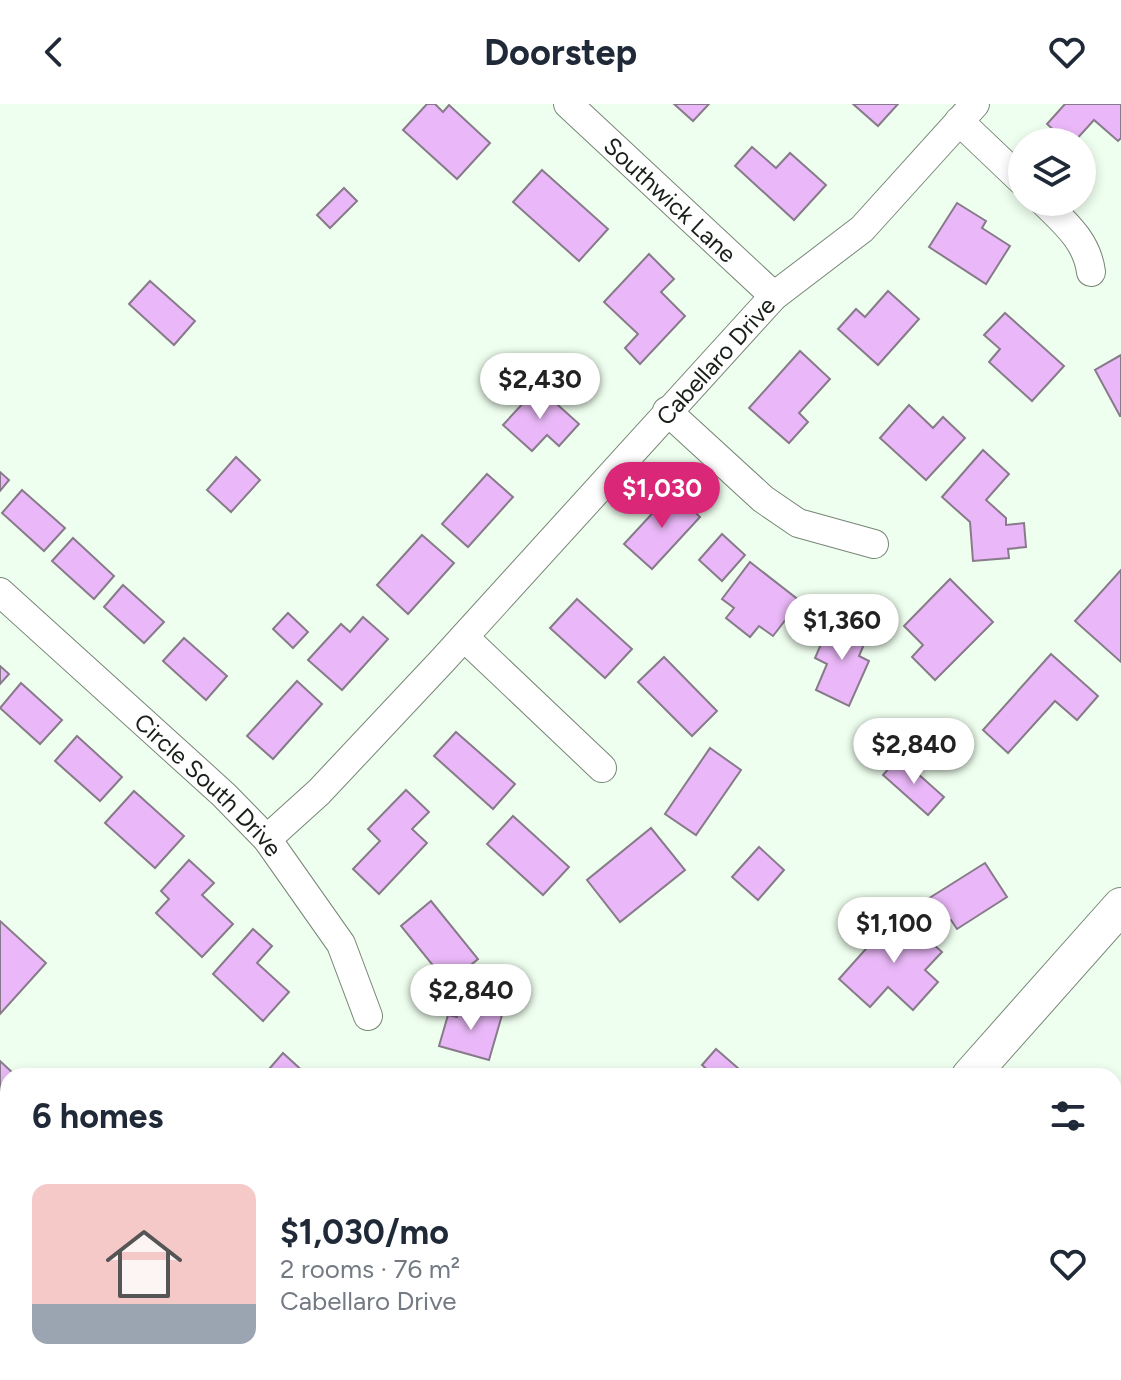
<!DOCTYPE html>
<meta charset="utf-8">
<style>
body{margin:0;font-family:Figtree,sans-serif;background:#f2f2f3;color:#1f2937;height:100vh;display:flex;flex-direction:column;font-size:30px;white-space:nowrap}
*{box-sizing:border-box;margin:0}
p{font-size:26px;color:#747a83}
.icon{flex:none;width:44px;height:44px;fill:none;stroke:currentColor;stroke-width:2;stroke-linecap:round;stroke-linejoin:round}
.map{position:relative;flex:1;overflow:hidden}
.side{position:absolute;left:0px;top:964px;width:1122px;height:312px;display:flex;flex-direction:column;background:#fff;border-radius:24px 24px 0 0;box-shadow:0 4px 12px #0003}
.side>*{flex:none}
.fabs{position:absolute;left:1008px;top:24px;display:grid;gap:16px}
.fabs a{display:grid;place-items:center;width:88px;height:88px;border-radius:50%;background:#fff;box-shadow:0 4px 12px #0003;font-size:40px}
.price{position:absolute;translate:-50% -68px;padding:0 18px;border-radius:28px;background:#fff;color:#222;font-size:26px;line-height:52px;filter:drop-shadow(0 2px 4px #0008)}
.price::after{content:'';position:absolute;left:50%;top:48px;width:24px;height:18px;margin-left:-12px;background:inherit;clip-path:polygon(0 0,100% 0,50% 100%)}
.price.selected{background:#db2777;color:#fff}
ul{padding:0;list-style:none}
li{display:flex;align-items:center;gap:24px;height:200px;padding:0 32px}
li span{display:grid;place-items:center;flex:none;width:224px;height:160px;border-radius:16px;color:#555}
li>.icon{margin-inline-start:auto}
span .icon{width:96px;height:96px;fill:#fffc;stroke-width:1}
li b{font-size:34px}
h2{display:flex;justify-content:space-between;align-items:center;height:96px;padding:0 32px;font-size:34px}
header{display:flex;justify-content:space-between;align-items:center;height:104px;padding:0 32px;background:#fff;font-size:36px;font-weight:700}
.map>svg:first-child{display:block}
.building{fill:#eab8f8;stroke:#877b8a;stroke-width:2}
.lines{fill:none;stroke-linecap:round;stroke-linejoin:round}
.minor-casing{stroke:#778677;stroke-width:30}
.major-casing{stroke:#778677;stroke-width:38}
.minor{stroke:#fff;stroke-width:28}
.major{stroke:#fff;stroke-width:36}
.labels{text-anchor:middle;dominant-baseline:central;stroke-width:6;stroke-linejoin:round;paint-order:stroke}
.street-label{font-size:24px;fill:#181e18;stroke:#efffef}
</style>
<header><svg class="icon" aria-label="back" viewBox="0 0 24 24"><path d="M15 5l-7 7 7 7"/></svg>Doorstep<svg class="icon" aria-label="heart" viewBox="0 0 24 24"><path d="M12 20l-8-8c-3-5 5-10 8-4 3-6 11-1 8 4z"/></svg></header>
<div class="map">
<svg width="1121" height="1276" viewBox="0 0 1121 1276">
<rect width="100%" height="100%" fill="#efffef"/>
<!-- building -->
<g class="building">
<path d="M427 0H435L443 8 449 1 490 39 457 75 403 26Z"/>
<path d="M674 0H709L693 17Z"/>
<path d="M853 0H898L878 22Z"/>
<path d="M1065 0H1121V34L1118 37 1094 16 1074 38H1067L1047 20Z"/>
<path d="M752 43 776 64 790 49 826 81 794 116 735 62Z"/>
<path d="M542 66 608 125 579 157 513 98Z"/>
<path d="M344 84 357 97 330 124 317 111Z"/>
<path d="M957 99 986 117 982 124 1010 142 986 180 929 143Z"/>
<path d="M649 150 674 175 661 188 685 212 640 260 625 244 638 230 604 198Z"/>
<path d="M150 177 195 217 174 241 129 200Z"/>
<path d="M888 187 919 215 878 261 838 225 856 205 865 213Z"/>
<path d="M1005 209 1064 262 1032 297 989 258 1000 245 984 231Z"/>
<path d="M800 247 830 275 799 309 808 318 789 339 749 304Z"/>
<path d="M1121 251V312H1120L1095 266Z"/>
<path d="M559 262 574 276 560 291 545 278Z"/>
<path d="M538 283 579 320 559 342 547 331 532 347 503 321Z"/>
<path d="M909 301 933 324 943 313 965 334 926 376 880 334Z"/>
<path d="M983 346 1009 370 986 396 1006 414V421L1024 419 1026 443 1008 445 1009 454 973 457 970 418 942 393Z"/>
<path d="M236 353 260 376 231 408 207 386Z"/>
<path d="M0 368 9 376 0 387Z"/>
<path d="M487 370 513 393 468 443 442 420Z"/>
<path d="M22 386 65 424 44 447 2 409Z"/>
<path d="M673 387 700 413 652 465 624 440Z"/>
<path d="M722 430 745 451 722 477 699 456Z"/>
<path d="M422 431 454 459 408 510 377 481Z"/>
<path d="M73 434 114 472 94 495 52 457Z"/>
<path d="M750 458 800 497 773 532 759 522 750 533 726 514 734 504 722 495Z"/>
<path d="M1121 466V558L1075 517Z"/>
<path d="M950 475 993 518 935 576 912 553 923 541 904 522Z"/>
<path d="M123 481 164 518 144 539 104 503Z"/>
<path d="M577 495 632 545 605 574 550 524Z"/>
<path d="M288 509 308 528 293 544 273 525Z"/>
<path d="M363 513 388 535 342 586 308 556 341 520 350 528Z"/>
<path d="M832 515 868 531 859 552 869 557 849 602 816 586 827 560 815 554Z"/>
<path d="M184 534 227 572 206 596 163 557Z"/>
<path d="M1051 550 1098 592 1077 616 1055 597 1008 649 983 626Z"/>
<path d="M664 553 717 607 692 632 638 578Z"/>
<path d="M0 562 9 570 0 580Z"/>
<path d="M297 577 322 600 273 655 247 632Z"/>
<path d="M21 579 62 616 40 640 0 604Z"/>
<path d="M456 628 515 680 493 705 434 652Z"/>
<path d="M77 632 122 673 100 697 55 657Z"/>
<path d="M710 644 741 666 696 731 665 710Z"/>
<path d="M899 653 944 693 928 711 883 671Z"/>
<path d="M406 686 429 708 412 725 427 739 379 790 353 765 380 737 368 725Z"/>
<path d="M134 687 184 732 155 764 105 719Z"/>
<path d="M513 712 569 763 543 791 487 740Z"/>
<path d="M651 724 685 766 620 818 587 776Z"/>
<path d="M759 743 784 766 758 796 732 773Z"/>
<path d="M189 756 214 779 202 791 233 820 202 853 156 809 169 795 161 787Z"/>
<path d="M985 759 1007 793 957 825 951 816 939 823 923 798Z"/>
<path d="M431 797 478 855 448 880 401 822Z"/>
<path d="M898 809 942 848 925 866 938 878 913 906 888 883 870 903 839 875Z"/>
<path d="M0 817 46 859 0 910Z"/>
<path d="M253 825 272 842 257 859 289 888 263 917 213 870Z"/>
<path d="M461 899 502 911 489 956 439 942 448 911 457 913Z"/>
<path d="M716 945 739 965 732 972H714L702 961Z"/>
<path d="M283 949 308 972H263Z"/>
<path d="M0 957 16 972H8V1005L6 1008 0 1003Z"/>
<path d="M0 1117 8 1124V1152L0 1161Z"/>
<path d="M99 1268H138L130 1276H108Z"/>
<path d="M341 1268H425L417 1276H334Z"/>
<path d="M862 1268H1023L1032 1276H871Z"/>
</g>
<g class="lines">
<defs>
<g id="minor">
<path id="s1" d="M568 0 774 192"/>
<path d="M959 17 1022 77"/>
<path d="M1044 98C1065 119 1087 137 1091 168"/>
<path d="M667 307 763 395 798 419 874 440"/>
<path id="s2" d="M0 488 224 691 267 735 341 840 368 912"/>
<path d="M464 533 602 664"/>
<path id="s3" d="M267 735 319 688 443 556 774 192 862 125 975 0"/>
</g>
<g id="major">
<path d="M970 972 1121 802"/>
<path d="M692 1276 699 1268"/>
</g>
</defs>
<!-- minor casing -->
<use href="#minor" class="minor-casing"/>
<!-- major casing -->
<use href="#major" class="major-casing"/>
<!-- minor -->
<use href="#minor" class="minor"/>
<!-- major -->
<use href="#major" class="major"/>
</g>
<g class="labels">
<!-- street labels -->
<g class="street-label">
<text stroke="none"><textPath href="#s1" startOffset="140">Southwick Lane</textPath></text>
<text stroke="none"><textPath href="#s3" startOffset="656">Cabellaro Drive</textPath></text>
<text stroke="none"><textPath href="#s2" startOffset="284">Circle South Drive</textPath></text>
</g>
</g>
</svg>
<div class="fabs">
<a><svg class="icon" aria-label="layers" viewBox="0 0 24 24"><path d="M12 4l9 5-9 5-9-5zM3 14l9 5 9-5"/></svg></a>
</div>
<b class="price" style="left:540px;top:317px">$2,430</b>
<b class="price selected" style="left:662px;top:426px">$1,030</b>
<b class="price" style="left:842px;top:558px">$1,360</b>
<b class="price" style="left:914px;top:682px">$2,840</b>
<b class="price" style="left:894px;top:861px">$1,100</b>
<b class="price" style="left:471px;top:928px">$2,840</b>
<section class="side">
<h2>6 homes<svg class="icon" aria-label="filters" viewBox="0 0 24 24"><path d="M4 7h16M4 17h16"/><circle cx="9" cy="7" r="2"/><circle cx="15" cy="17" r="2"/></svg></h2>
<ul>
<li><span style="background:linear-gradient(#f6c9c9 75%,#9aa5b1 0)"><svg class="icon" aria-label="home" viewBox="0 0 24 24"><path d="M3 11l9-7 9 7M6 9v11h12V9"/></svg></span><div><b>$1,030/mo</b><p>2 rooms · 76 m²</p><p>Cabellaro Drive</p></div><svg class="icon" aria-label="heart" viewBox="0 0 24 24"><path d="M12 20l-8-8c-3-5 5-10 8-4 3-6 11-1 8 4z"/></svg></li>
</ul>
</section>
</div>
